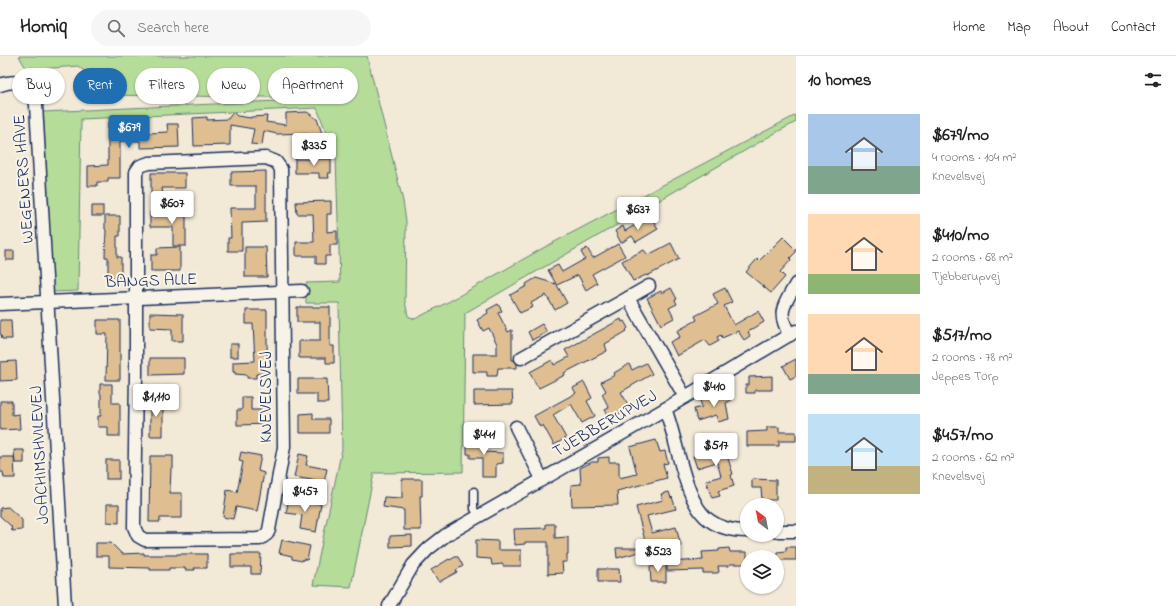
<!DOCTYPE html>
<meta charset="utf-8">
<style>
body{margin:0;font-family:"Indie Flower",sans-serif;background:#f6f6f6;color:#202124;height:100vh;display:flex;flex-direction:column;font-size:15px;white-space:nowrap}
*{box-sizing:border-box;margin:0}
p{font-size:13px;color:#757577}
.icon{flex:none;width:22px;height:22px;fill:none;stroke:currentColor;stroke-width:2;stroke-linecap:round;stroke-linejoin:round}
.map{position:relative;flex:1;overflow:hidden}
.drawer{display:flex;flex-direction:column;background:#fff;width:380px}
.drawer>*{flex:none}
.banner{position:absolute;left:12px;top:12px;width:380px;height:36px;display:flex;gap:8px}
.needle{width:26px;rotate:328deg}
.fabs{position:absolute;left:740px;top:442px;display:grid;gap:8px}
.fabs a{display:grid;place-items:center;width:44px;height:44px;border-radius:50%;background:#fff;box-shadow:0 1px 3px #0004;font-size:20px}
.price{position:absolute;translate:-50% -34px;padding:0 9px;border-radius:4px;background:#fff;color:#222;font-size:13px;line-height:26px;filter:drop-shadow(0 1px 2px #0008)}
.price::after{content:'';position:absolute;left:50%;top:24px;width:12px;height:9px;margin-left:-6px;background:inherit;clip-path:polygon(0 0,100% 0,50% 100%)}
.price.on{background:#1f6fb2;color:#fff}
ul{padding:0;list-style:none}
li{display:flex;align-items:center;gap:12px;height:100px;padding:0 12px}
li span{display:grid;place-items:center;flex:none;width:112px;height:80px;border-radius:0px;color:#555}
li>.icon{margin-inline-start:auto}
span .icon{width:48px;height:48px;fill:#fffc;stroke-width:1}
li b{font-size:17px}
h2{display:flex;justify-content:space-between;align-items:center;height:48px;padding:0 12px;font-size:17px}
.tag{padding:0 14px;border-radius:18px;background:#fff;box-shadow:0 1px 3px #0004;font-size:14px;line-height:36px}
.tag.on{background:#1f6fb2;color:#fff}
header{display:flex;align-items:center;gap:24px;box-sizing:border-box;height:56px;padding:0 20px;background:#fff;border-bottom:1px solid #e0e0e0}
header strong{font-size:19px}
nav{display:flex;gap:22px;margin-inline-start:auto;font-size:14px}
.search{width:280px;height:36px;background:#f6f6f6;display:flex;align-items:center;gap:10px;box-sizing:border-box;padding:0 14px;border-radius:22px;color:#757577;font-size:15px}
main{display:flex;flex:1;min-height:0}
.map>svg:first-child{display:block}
.green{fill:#b5dc98;stroke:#68867b}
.building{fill:#dfbf92;stroke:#1b2f5e}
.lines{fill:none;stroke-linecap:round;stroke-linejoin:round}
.service-casing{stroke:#1b2f5e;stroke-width:9}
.minor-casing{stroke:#1b2f5e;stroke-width:15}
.service{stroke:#f7f3e8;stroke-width:6}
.minor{stroke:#f7f3e8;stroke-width:12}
.labels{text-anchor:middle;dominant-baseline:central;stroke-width:4;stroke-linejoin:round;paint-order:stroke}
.street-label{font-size:17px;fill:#1b2f5e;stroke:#f7f3e8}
</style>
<header>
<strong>Homiq</strong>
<div class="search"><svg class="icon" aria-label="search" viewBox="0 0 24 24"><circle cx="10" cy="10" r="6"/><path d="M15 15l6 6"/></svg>Search here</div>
<nav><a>Home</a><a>Map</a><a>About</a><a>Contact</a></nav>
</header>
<main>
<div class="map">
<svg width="796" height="550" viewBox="0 0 796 550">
<rect width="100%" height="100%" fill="#f2e9d7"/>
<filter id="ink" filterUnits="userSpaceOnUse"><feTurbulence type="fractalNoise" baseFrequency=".025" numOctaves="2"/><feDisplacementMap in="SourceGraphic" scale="8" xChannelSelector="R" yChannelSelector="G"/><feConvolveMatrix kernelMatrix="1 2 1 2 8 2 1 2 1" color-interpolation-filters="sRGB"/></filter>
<g filter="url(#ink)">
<!-- green -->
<path class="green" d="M19 0H367L403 145 406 165 405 245 408 260 415 263 450 245 543 192 796 59V66L777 76 465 257 463 416 374 417 351 531 313 529 342 393 339 247H306V227L340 226 336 101 317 52 81 63 78 235 53 236 43 56 343 42 98 39 99 27 78 10 27 14Z"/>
<!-- building -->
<g class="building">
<path d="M233 56 237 60 251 62V61L267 60 266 66 286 69V57L307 56 317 63 324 83 310 88 306 77 277 78 264 75 262 89 251 88 254 73 230 69V89L194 90 193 62 207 61V64L228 63Z"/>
<path d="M108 67H130V78L168 76 167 68H178L179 91 140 92V85H120V122H108V126H97V130H88V110L108 109Z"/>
<path d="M295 103H331V117H328L329 122H319V117H295Z"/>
<path d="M266 115V166L242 167V195H228V182H231L230 152H256V130H231V116Z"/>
<path d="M151 117H185V132H162L163 139H151Z"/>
<path d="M331 145V158H327V176L337 175V189H330V200H325V208H316V200H296V186H314L313 158H297L296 146Z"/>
<rect x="92" y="150" width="11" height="10"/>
<path d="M150 156H186V190H173V171H150Z"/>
<path d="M105 160H120V180H117V201H121V221H108V201H105L106 174 105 173Z"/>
<path d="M651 160 658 173 636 186 632 180 621 187 615 175 623 170 625 175Z"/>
<path d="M783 181 796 194V196L790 202 791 204 780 216 785 221 771 237 746 216 757 203 759 205Z"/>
<path d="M671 187 679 203 647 220 646 219 633 225 622 205 644 194 648 199Z"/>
<path d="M618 188 625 200 592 218 597 227 586 234 578 219 557 229 567 247 555 254 546 239 531 247 533 251 520 257 510 239 527 230 526 228 536 222 556 228 548 214 558 209 562 216 585 203 581 196 587 192 593 202Z"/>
<path d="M180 191V215H151V199H157V192Z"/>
<path d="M245 191H266L267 221H245Z"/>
<rect x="6" y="195" width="8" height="9"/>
<path d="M671 232 677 243 675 244 677 248 669 252 674 262 661 269 647 242 661 235 662 237Z"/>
<path d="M725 232 732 246 724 250 734 269 758 255 764 266 748 276 750 280 744 284 738 275 722 282 721 279 717 281 719 285 710 290 705 284 677 300 670 286 680 281 677 275 697 264 695 260 718 248 713 238Z"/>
<path d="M498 248 502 255 498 257 508 276 512 274V304H514L517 308V312H498L497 320H487V316H473V298H497V288L489 272 483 275 477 264 488 257 487 254Z"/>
<path d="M297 251H330V290H334V307H326V302H299V285H320V266H297Z"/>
<path d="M246 254H267V288L268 318H256V322H247V319L235 318V316H233V306L255 305 253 268H246Z"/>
<path d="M150 257 183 258V285H172V273L150 272Z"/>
<path d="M621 263 622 266 624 265 628 272 626 274 627 275 605 288 607 295 564 317 565 319 539 332 537 329H536L530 316 552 304 554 309 569 301 565 294Z"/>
<path d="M0 264H11L12 283H2L1 278H0Z"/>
<path d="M97 264H120V324H106L107 278H97Z"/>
<path d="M542 268 547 276 532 284 528 276Z"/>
<rect x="230" y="288" width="8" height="13"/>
<path d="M150 302H184V318L150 319Z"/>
<path d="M796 303V320L790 323 783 310Z"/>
<path d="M16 305 17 324 0 325V306Z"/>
<path d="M646 307 652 318 621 336 630 352 610 362 605 354 609 352 602 338 606 335 601 326 615 319 614 317 629 308 632 314Z"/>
<path d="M772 320V334H755V337H746V329H749V321Z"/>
<path d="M298 323H327L328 347H317V338H298Z"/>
<path d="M584 326 592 342 587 345 595 360 582 367 571 348 553 359 566 382 554 389 543 369 540 371 534 360 576 337 573 332Z"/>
<path d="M100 328H112V347H120V380H108V371H98V360H101V338H100Z"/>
<path d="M474 335H512L513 348 474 349Z"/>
<path d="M727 335 730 345 726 347 729 363 718 366 716 359 697 365 694 353 702 351 700 344Z"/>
<path d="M242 341H251V354H268L269 368 237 369V354H242Z"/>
<rect x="150" y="344" width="13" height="36"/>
<path d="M0 345H12V359L19 358 20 373 0 374Z"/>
<path d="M313 357V363H329V377H300V358Z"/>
<path d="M767 371H779V376H796V385H779V390H747V376L767 375Z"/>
<path d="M473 378H483L484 396 503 397V407L496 408V421H482V402H470V398H467V385L473 384Z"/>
<path d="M656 384 660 396 665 395 668 407 663 408 667 422 617 435 618 449 572 450 571 429 581 428 580 412 592 406H598V402L609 401V406H619V422L637 418 630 391Z"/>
<path d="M722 384 733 418 731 419 734 430 718 435 720 440 712 442 706 425 721 420 717 406 697 412 693 400 699 399 697 393Z"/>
<path d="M14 394H24V407H15Z"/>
<path d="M241 396 261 400 258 415 264 417 257 455 236 451 233 463 223 461 227 434 237 436 243 406 239 405Z"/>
<path d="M299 398 308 400 306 409 327 413 324 426 294 421Z"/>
<path d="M150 400H173V412H171L170 437H182V462H160V466H149Z"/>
<path d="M0 401H14L15 422H4L3 416H0Z"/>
<rect x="106" y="404" width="13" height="19"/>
<path d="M402 423H422V440H420L421 474H404V454L383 451 384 441 402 442Z"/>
<path d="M752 423 776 424V444H762L761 432H752Z"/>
<path d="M669 436 671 442 672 441 676 453 647 460 652 477 676 471 681 490 667 494V488L647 492 636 451 663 444 661 438Z"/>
<path d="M289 442 321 448 316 476 300 473 302 459 286 457Z"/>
<path d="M107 448H119V467L107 466Z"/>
<path d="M8 451 22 464V474L12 475 11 470 0 460V452Z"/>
<path d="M546 468H555V482L568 481V498H567V506H562L563 517 548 518V486H525V488L515 489 514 473 546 472Z"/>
<path d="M412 479V490L390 491V480Z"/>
<path d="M282 484 310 490 307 504 303 503 302 505 292 503V500L279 497Z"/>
<path d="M476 484 498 485V494H521V510H503V508L492 509 491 503 476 502Z"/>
<path d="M96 487H111L122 498 144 497V499H177V498H207V512H194L195 514H185V512H169V514H150V512L109 511V500H96Z"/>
<path d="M786 491H796V504H777V496L786 495Z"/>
<path d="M616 492H642L643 495 617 502Z"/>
<path d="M729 492 730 496H747V508H730L729 510H718L719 516 717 517H703V514L667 515V506L703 504 702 496 719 495V493Z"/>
<path d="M231 498H261L260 518H251V511H231Z"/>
<path d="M455 501H458L463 510 456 514 457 516 439 526 431 514 449 503 450 504Z"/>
<path d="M656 508H666V526H651L650 510H656Z"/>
<path d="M598 513H619L620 526H598Z"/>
</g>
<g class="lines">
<defs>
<path id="service" d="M474 435V453L478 460"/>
<g id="minor">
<path d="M0 29C20 22 33 28 36 49L65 550"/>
<path d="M266 102 276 106 281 113 284 391 269 474 267 478 260 483 145 484 138 480 134 471 136 316V116L140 110 149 107Z"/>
<path d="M628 242 649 230"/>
<path d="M0 248 302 235"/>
<path d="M790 279C776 256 784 249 796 228"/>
<path d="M521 302 628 242 685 341"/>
<path d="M665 353C677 381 684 447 709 464 720 472 734 475 747 475"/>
<path d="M516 371 542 423"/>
<path d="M777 475H796"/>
<path d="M389 550 413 509 428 493 446 479 665 353 796 275"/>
</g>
</defs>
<!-- service casing -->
<use href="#service" class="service-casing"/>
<!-- minor casing -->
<use href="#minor" class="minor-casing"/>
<!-- service -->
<use href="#service" class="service"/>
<!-- minor -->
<use href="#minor" class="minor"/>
</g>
</g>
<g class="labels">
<!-- street labels -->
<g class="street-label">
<text transform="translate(24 123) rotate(-94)">WEGENERS HAVE</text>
<text transform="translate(151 225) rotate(-2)">BANGS ALLE</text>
<text transform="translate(266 341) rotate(-90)">KNEVELSVEJ</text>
<text transform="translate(605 368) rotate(-30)">TJEBBERUPVEJ</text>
<text transform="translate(40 399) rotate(-93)">JOACHIMSHVILEVEJ</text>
</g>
</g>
</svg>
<div class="fabs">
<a><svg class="needle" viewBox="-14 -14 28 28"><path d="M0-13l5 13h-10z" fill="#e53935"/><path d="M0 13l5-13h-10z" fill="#757577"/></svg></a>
<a><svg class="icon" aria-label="layers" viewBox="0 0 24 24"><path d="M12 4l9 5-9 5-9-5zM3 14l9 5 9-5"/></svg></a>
</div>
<b class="price on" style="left:129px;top:93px">$679</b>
<b class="price" style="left:314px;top:111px">$335</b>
<b class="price" style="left:172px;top:169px">$607</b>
<b class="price" style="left:638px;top:175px">$637</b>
<b class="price" style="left:714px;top:352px">$410</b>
<b class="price" style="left:156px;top:362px">$1,110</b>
<b class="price" style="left:484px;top:400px">$441</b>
<b class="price" style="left:716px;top:411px">$517</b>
<b class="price" style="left:305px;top:457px">$457</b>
<b class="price" style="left:658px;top:517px">$523</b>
<div class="banner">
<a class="tag">Buy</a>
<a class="tag on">Rent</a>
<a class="tag">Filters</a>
<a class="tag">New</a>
<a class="tag">Apartment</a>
</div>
</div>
<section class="drawer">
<h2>10 homes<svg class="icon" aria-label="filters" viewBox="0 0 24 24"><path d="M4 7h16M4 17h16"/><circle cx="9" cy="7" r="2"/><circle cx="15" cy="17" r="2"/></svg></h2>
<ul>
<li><span style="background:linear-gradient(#a9c7e8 65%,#7fa58c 0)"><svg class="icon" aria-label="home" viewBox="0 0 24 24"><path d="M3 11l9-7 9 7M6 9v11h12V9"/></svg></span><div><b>$679/mo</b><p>4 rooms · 104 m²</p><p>Knevelsvej</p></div></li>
<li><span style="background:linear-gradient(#ffd9b3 75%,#8fb573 0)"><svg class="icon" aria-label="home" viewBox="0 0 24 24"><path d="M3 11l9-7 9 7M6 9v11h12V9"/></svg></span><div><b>$410/mo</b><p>2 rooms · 68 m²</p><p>Tjebberupvej</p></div></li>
<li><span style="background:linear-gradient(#ffd9b3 75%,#7fa58c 0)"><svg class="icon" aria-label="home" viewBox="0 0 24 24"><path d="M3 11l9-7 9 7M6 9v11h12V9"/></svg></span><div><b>$517/mo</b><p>2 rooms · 78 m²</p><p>Jeppes Torp</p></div></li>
<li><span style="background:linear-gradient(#bfe0f5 65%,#c2b280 0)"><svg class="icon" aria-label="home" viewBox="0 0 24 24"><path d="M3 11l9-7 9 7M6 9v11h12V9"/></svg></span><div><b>$457/mo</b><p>2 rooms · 62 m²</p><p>Knevelsvej</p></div></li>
</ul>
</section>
</main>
